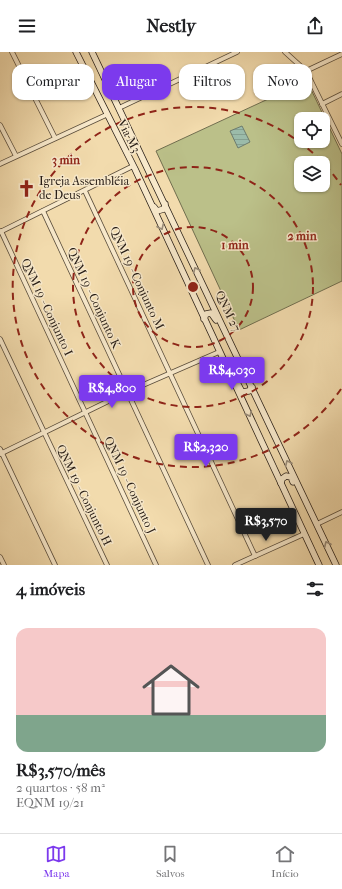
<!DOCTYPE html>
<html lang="pt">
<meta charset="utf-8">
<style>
body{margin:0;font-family:"IM FELL French Canon",serif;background:#f2f2f2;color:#202124;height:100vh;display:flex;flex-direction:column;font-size:15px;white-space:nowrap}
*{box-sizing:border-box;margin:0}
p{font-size:13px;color:#757577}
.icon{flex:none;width:22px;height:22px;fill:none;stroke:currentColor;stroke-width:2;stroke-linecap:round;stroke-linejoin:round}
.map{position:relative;height:513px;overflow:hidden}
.details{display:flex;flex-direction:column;background:#fff;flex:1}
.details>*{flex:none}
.top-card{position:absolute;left:12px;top:12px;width:318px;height:36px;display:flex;gap:8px}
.fabs{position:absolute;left:294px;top:60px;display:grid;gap:8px}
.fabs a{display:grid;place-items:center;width:36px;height:36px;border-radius:8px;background:#fff;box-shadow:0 1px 3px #0004;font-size:20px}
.price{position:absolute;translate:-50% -34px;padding:0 9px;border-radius:4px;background:#7c3aed;color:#fff;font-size:13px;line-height:26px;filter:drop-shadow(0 1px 2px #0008)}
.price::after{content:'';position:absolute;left:50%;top:24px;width:12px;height:9px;margin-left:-6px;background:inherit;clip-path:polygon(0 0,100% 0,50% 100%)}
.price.active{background:#222;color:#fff}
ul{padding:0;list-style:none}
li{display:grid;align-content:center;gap:8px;height:212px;padding:0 16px}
li span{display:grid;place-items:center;height:124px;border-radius:12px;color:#555}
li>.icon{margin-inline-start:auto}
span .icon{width:72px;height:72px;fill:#fffc;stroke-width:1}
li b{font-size:17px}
h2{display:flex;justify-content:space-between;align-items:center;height:48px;padding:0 16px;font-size:17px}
.chip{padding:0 14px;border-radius:12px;background:#fff;box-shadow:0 1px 3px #0004;font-size:14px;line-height:36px}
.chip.active{background:#7c3aed;color:#fff}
header{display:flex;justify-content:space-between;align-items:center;height:52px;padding:0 16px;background:#fff;font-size:18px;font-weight:800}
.dock{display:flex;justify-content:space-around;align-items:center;height:56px;border-top:1px solid #e0e0e0;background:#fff;font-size:11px;color:#757577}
.dock a{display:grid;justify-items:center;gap:2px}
.dock .active{color:#7c3aed}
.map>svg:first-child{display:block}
.green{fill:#bbc089;stroke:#706e4f;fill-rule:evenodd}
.water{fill:url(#water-rules);stroke:#6c7b6e}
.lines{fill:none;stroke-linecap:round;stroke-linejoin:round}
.street-casing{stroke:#594c3b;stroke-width:5.5}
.secondary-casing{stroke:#261c15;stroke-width:7}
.street{stroke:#f7e8ca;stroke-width:4}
.secondary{stroke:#f7e8ca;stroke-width:5.5}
.oneway{stroke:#998c79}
.ring{fill:none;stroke:#8f2418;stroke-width:2;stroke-dasharray:7 5}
.labels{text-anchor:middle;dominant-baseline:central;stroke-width:3;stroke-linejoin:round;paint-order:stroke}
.street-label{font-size:12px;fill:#261c15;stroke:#f7e8ca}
.poi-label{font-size:12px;fill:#261c15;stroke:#f7e8ca;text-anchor:start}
.centre{fill:#8f2418;stroke:#f7e8ca;stroke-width:2}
.ring-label{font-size:12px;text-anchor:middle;font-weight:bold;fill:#8f2418;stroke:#f7e8ca;stroke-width:3;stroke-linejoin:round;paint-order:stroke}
</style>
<header><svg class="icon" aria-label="menu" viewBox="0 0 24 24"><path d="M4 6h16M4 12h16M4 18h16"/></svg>Nestly<svg class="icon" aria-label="share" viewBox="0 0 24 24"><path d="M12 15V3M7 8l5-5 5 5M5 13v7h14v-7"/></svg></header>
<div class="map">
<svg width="342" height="513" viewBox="0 0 342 513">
<defs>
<pattern id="water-rules" width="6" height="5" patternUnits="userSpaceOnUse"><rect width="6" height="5" fill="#9bbbaa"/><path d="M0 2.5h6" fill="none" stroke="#85a091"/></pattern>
</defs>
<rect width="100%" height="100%" fill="#f2dbad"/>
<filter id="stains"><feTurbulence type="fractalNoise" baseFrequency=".005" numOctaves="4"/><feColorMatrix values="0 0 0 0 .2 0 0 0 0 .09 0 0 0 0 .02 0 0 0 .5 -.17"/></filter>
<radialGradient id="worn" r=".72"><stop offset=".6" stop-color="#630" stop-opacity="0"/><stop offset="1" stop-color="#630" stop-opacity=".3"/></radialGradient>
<!-- green -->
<path class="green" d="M307 29 342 102V229L239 278 156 99ZM301 67H323V89H301ZM301 111H323V133H301Z"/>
<!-- water -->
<path class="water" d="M242 74 250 90 238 96 230 79Z"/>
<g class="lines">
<defs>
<g id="street">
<path d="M12 0 55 86"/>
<path d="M285 0 306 19 342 92"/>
<path d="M306 19 342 2"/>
<path d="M322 52 342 42"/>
<path d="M119 56 237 0"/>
<path d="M0 73 16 104"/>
<path d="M0 112 106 63"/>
<path d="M85 139 255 504"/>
<path d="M43 159 208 513"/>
<path d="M1 179 156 513"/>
<path d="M0 180 133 114"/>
<path d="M0 287 107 513"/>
<path d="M0 397 55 513"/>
<path d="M0 402 127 340 219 300"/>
<path d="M317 472 342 460"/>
<path d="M0 505 4 513"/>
<path d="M235 513 304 482"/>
</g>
<g id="secondary">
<path d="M76 0 135 117 319 513"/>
<path d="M92 0 336 513"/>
<path d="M154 155 157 159 164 157 165 152"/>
<path d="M204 267 206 262 211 261 216 268"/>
<path d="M227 311 242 340 249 339 252 335"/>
<path d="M281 431 282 427 286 424 291 425 293 430"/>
</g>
</defs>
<!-- street casing -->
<use href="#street" class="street-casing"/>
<!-- secondary casing -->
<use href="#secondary" class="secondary-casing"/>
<!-- street -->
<use href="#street" class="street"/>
<!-- secondary -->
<use href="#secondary" class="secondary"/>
</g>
<!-- one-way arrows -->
<defs><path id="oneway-chevron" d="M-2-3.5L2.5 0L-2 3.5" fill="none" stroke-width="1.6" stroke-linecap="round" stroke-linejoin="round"/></defs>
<g class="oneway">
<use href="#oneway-chevron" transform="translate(161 175) rotate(65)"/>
<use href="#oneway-chevron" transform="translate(196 218) rotate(-115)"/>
<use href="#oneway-chevron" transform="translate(249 362) rotate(65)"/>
<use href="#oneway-chevron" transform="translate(288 411) rotate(-115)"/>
<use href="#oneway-chevron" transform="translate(327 492) rotate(-115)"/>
</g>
<!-- distance rings -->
<g class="ring">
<circle cx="193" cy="235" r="60"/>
<circle cx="193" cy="235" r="120"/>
<path d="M341 337A180 180 0 1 1 341 133"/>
</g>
<!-- icons -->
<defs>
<symbol id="church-bare" viewBox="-9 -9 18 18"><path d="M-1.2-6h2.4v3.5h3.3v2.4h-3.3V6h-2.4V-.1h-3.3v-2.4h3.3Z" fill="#8f2418" stroke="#f7e8ca" stroke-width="2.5" paint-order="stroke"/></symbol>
</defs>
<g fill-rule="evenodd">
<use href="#church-bare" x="14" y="124" width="25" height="25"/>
</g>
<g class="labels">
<!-- street labels -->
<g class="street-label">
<text transform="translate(129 84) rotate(63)">Via M3</text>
<text transform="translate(137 226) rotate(65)">QNM 19 - Conjunto M</text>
<text transform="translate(94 246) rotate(65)">QNM 19 - Conjunto K</text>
<text transform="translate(47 255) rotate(65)">QNM 19 - Conjunto I</text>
<text transform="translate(228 259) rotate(65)">QNM 27</text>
<text transform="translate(130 433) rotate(65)">QNM 19 - Conjunto J</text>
<text transform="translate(84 443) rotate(64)">QNM 19 - Conjunto H</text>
</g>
<!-- poi labels -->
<g class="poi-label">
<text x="39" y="129">Igreja Assembléia<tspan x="39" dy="14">de Deus</tspan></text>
</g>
</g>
<circle cx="193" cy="235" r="6" class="centre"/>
<g class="ring-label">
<text x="66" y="112">3 min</text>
<text x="302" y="188">2 min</text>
<text x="235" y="197">1 min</text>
</g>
<rect width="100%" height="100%" filter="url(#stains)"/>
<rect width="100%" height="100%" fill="url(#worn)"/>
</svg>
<div class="fabs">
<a><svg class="icon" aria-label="locate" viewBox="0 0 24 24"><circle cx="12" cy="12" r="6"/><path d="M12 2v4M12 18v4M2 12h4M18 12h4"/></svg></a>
<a><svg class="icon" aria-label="layers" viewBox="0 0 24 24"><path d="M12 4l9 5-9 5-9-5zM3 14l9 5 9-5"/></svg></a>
</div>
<b class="price" style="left:232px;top:339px">R$4,030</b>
<b class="price" style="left:112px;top:357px">R$4,800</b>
<b class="price" style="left:206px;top:416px">R$2,320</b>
<b class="price active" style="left:266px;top:490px">R$3,570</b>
<div class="top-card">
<a class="chip">Comprar</a>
<a class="chip active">Alugar</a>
<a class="chip">Filtros</a>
<a class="chip">Novo</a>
</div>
</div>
<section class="details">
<h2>4 imóveis<svg class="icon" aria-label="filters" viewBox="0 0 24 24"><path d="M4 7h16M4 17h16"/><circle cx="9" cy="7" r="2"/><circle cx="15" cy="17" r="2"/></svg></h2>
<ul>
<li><span style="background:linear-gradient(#f6c9c9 70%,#7fa58c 0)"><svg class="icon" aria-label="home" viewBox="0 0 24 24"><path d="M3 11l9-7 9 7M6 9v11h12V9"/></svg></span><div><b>R$3,570/mês</b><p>2 quartos · 58 m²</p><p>EQNM 19/21</p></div></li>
</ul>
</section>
<nav class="dock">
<a class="active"><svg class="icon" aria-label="map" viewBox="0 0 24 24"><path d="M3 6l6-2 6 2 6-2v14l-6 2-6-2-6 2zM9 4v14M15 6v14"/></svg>Mapa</a>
<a><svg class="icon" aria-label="saved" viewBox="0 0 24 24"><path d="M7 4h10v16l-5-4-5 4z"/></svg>Salvos</a>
<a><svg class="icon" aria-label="home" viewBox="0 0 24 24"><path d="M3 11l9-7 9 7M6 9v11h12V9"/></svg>Início</a>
</nav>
